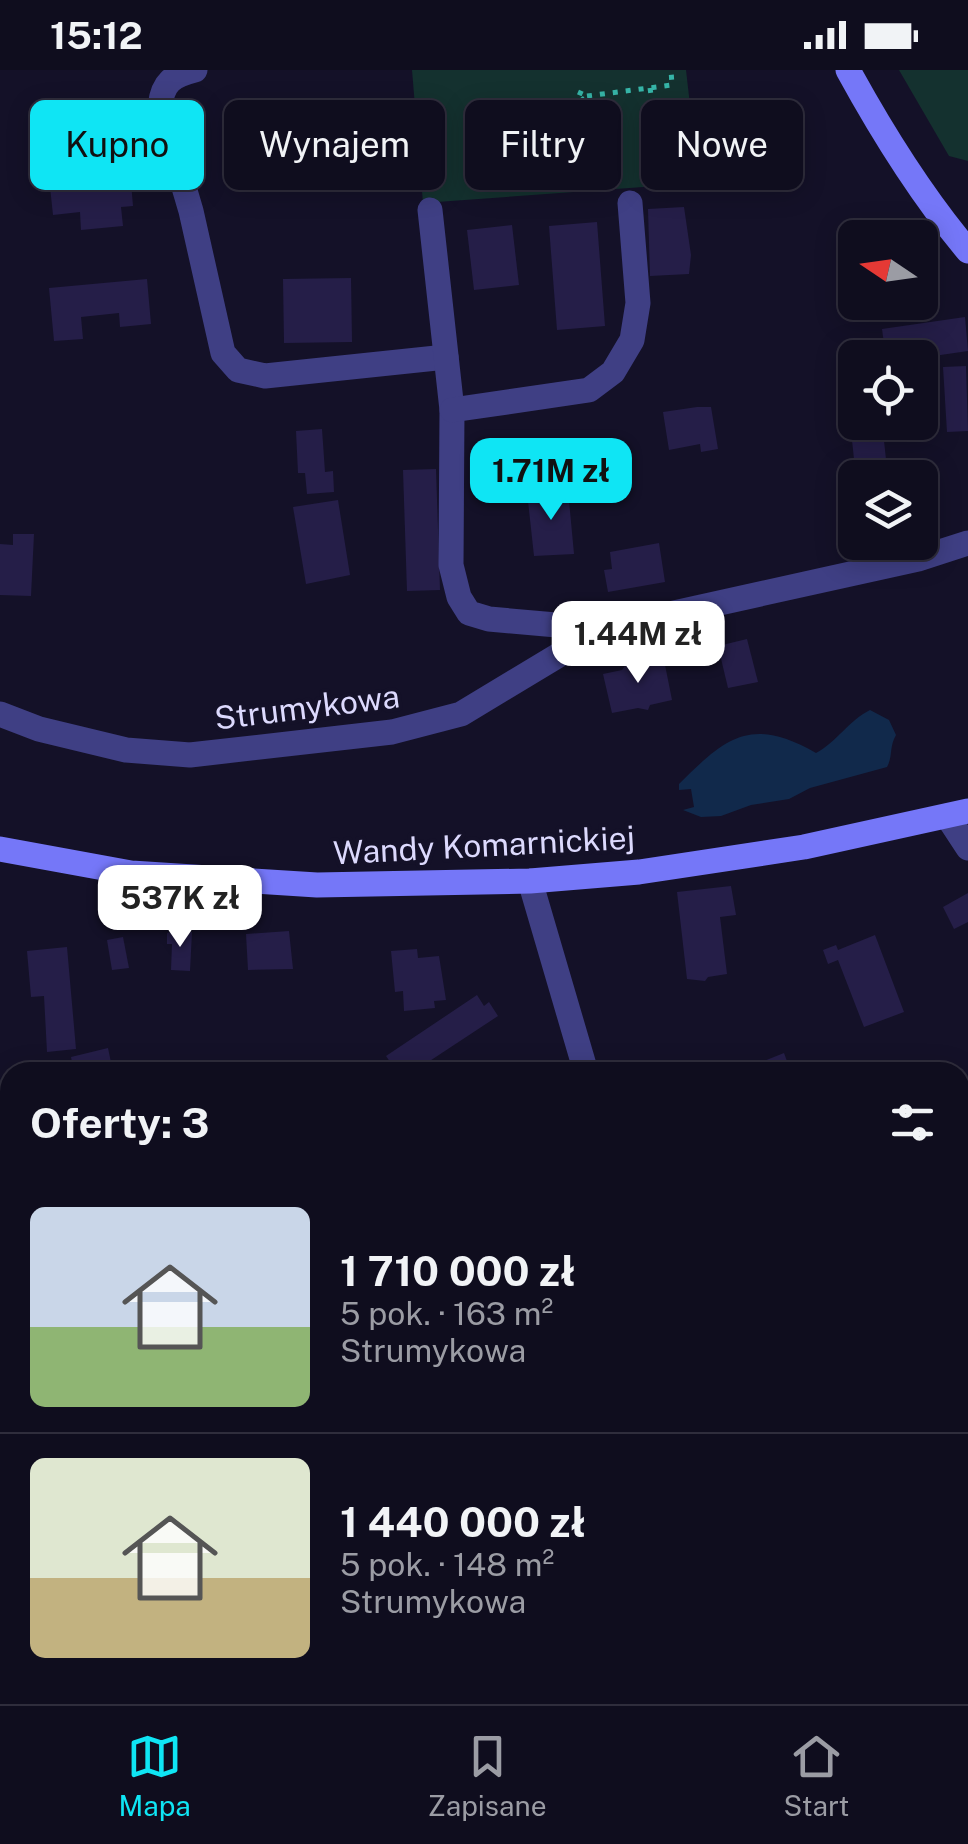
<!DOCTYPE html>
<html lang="pl">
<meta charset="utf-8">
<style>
body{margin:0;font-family:"Public Sans",sans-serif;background:#1d1b2b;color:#f1f3f6;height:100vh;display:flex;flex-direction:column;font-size:38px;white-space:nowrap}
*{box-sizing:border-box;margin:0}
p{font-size:32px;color:#9b9ca4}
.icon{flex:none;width:55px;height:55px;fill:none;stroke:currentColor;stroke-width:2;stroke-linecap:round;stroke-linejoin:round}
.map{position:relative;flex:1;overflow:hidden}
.panel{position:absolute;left:0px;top:992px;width:970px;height:642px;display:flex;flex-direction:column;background:#0f0d1e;border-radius:30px 30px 0 0;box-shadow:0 5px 25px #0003,0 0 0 2px #2f2d3c}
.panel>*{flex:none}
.top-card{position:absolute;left:30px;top:30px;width:910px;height:90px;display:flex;gap:20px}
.needle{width:65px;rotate:283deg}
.tools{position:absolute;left:838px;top:150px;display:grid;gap:20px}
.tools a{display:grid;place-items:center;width:100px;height:100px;border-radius:15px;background:#0f0d1e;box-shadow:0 5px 25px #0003,0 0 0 2px #2f2d3c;font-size:50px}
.price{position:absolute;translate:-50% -85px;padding:0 22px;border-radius:20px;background:#fff;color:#222;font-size:32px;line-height:65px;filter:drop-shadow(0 2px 5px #0008)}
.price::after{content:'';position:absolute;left:50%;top:60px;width:30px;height:22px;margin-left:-15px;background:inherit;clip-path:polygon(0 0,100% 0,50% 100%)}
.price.active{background:#0fe5f4;color:#111}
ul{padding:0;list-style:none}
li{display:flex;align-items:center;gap:30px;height:250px;padding:0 30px}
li+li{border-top:2px solid #2f2d3c}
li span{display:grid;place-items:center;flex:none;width:280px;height:200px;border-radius:15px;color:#555}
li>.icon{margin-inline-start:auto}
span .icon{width:120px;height:120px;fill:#fffc;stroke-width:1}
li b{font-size:42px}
h2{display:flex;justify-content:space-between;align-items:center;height:120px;padding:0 30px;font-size:42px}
.tag{padding:0 35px;border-radius:15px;background:#0f0d1e;box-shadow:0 5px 25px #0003,0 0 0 2px #2f2d3c;font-size:35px;line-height:90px}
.tag.active{background:#0fe5f4;color:#111}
.status{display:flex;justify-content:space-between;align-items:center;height:70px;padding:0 50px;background:#0f0d1e;direction:ltr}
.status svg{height:28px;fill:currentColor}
.dock{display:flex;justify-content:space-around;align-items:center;height:140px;border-top:2px solid #2f2d3c;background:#0f0d1e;font-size:28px;color:#9b9ca4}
.dock a{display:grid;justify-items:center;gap:5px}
.dock .active{color:#0fe5f4}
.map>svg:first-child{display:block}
.green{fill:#14312f}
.water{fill:#11294b}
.building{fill:#251e48}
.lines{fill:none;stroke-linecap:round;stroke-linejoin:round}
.path{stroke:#36b5a8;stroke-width:5;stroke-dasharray:5 8;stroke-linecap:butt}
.street{stroke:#3f3f84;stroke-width:25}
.secondary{stroke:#7577f8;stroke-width:25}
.labels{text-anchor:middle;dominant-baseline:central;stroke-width:8;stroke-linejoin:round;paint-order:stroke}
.street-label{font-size:32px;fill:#dcd9fd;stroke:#141128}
</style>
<div class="status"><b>15:12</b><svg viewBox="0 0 49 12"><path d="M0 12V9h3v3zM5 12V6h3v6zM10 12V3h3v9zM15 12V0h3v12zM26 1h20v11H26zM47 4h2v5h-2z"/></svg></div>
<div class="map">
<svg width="968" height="1634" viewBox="0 0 968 1634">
<rect width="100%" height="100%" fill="#141128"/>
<!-- green -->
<g class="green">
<path d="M412 0H686L699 113 423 133Z"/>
<path d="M899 0H968V91L949 86Z"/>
</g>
<!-- water -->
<path class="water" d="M870 640 889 650 896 665C889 677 893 686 887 697L810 718 789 729 751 735 721 746 701 747 683 740 694 737 691 719 679 720V714C728 665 752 647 816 683 838 671 848 651 870 640Z"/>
<!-- building -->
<g class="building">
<path d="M527 78 528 99 507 100 506 79Z"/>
<path d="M129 89 133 136 121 137 123 156 81 160 80 142 53 145 48 98Z"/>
<path d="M684 137 691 185 689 204 650 206 648 139Z"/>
<path d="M597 152 605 256 557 260 549 156Z"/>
<path d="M512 155 519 215 474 220 467 160Z"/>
<path d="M351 208 352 272 284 273 283 209Z"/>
<path d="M147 209 151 254 120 257 119 243 81 247 83 269 54 271 49 218Z"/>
<path d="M965 247 968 281 920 288H886L882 259Z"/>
<path d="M966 296 968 361 947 362 943 297Z"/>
<path d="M855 303V352H882L888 408H856L845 304Z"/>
<path d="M697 337H711L718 379 701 382 700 374 669 380 663 342Z"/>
<path d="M322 359 325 402 333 401 334 422 307 424 305 403H298L296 361Z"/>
<path d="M436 399 440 520 407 521 403 400Z"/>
<path d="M568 420 574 484 534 486 527 422Z"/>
<path d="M338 430 350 505 306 514 293 437Z"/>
<path d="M13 464H34L31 526 0 525V474L13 475Z"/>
<path d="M659 473 665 512 608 522 604 500 612 499 610 482Z"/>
<path d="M747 569 758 612 728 618 718 576Z"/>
<path d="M632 586 644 595 664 590 672 630 650 635 648 640 638 638 612 643 603 604 622 600Z"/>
<path d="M731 816 736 845 720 847 727 904 708 907 705 911 687 909 677 822Z"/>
<path d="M968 823V852L954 859 943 837Z"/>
<path d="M173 861 192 862 190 901 171 900 172 874H167V863Z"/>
<path d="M289 861 293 899 248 900 246 864Z"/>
<path d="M875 865 904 942 864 957 838 890 828 894 823 880 836 875 838 880Z"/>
<path d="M123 867 129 898 112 900 107 870Z"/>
<path d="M67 877 76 979 47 982 44 926 31 927 27 881Z"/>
<path d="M417 879 418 888 439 886 446 930 434 931 435 938 404 941 403 921 395 922 391 881Z"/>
<path d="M477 925 484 936 489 932 498 946 413 1002H397L386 986Z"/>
<path d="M108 978 113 1002H74L71 987Z"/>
<path d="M784 983 791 1002H736Z"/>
<path d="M10 1107V1140L0 1142V1110Z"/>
<path d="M968 1368V1446L960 1439V1376Z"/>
<path d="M268 1625H331L337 1634H274Z"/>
<path d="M598 1625H635L637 1628 634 1634H607Z"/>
<path d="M800 1625H841L837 1630 842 1634H792Z"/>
<path d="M893 1625H929L922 1634H897L890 1628Z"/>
</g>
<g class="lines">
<!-- path -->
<g class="path">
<path d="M650 18 652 32"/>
<path d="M578 22 587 26 578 33"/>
<path d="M587 26 672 15 671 0"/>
</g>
<!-- street -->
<g class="street">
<path d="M195 0C172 6 163 12 160 36L191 141 223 283 238 300 265 306 446 287"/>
<path d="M430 140 452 340 451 495 459 527 469 543 489 549 602 559"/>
<path d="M452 340 589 320 613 302 632 270 638 233 630 133"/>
<path d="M0 644 39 659 126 680 190 685 392 662 461 644 602 559 918 489 968 473"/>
<path d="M947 746 968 778"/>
<path d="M530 811 586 1002"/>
<path d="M960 1498 968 1505"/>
<path d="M133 1634 136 1625"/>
<path d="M723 1634 729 1625"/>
</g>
<!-- secondary -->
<g class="secondary">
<path d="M848 0C883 64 921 125 968 181"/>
<path d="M0 779 131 803 317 815 530 811 639 802 804 777 968 741"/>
</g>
</g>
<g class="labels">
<!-- street labels -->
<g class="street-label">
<text transform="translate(307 637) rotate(-7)">Strumykowa</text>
<text transform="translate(484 775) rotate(-3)">Wandy Komarnickiej</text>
</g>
</g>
</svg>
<div class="tools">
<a><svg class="needle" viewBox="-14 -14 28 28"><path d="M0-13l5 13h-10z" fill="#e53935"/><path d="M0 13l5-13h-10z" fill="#9b9ca4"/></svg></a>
<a><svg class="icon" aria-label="locate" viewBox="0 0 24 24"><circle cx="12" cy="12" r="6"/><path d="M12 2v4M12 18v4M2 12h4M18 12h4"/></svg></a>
<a><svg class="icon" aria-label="layers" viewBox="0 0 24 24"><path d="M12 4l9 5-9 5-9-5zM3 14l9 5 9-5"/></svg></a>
</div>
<b class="price active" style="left:551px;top:453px">1.71M zł</b>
<b class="price" style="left:638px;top:616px">1.44M zł</b>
<b class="price" style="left:180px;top:880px">537K zł</b>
<div class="top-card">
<a class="tag active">Kupno</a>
<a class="tag">Wynajem</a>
<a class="tag">Filtry</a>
<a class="tag">Nowe</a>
</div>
<section class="panel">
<h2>Oferty: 3<svg class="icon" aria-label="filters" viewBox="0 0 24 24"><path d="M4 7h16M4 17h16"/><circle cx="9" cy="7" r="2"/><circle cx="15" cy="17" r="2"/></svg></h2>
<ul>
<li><span style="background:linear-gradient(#c9d6e8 60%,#8fb573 0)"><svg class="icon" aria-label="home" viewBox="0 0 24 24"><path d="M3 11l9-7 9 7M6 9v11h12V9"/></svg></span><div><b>1 710 000 zł</b><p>5 pok. · 163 m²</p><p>Strumykowa</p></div></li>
<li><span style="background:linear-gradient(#dfe7d0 60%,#c2b280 0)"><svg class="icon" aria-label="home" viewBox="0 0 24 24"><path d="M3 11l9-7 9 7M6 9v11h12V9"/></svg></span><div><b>1 440 000 zł</b><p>5 pok. · 148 m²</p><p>Strumykowa</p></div></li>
</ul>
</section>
</div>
<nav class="dock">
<a class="active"><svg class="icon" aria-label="map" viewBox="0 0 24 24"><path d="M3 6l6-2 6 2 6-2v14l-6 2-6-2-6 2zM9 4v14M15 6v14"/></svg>Mapa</a>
<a><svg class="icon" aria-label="saved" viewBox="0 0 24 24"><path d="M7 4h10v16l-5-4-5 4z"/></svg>Zapisane</a>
<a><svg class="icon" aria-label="home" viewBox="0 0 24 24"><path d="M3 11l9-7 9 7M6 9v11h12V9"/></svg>Start</a>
</nav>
